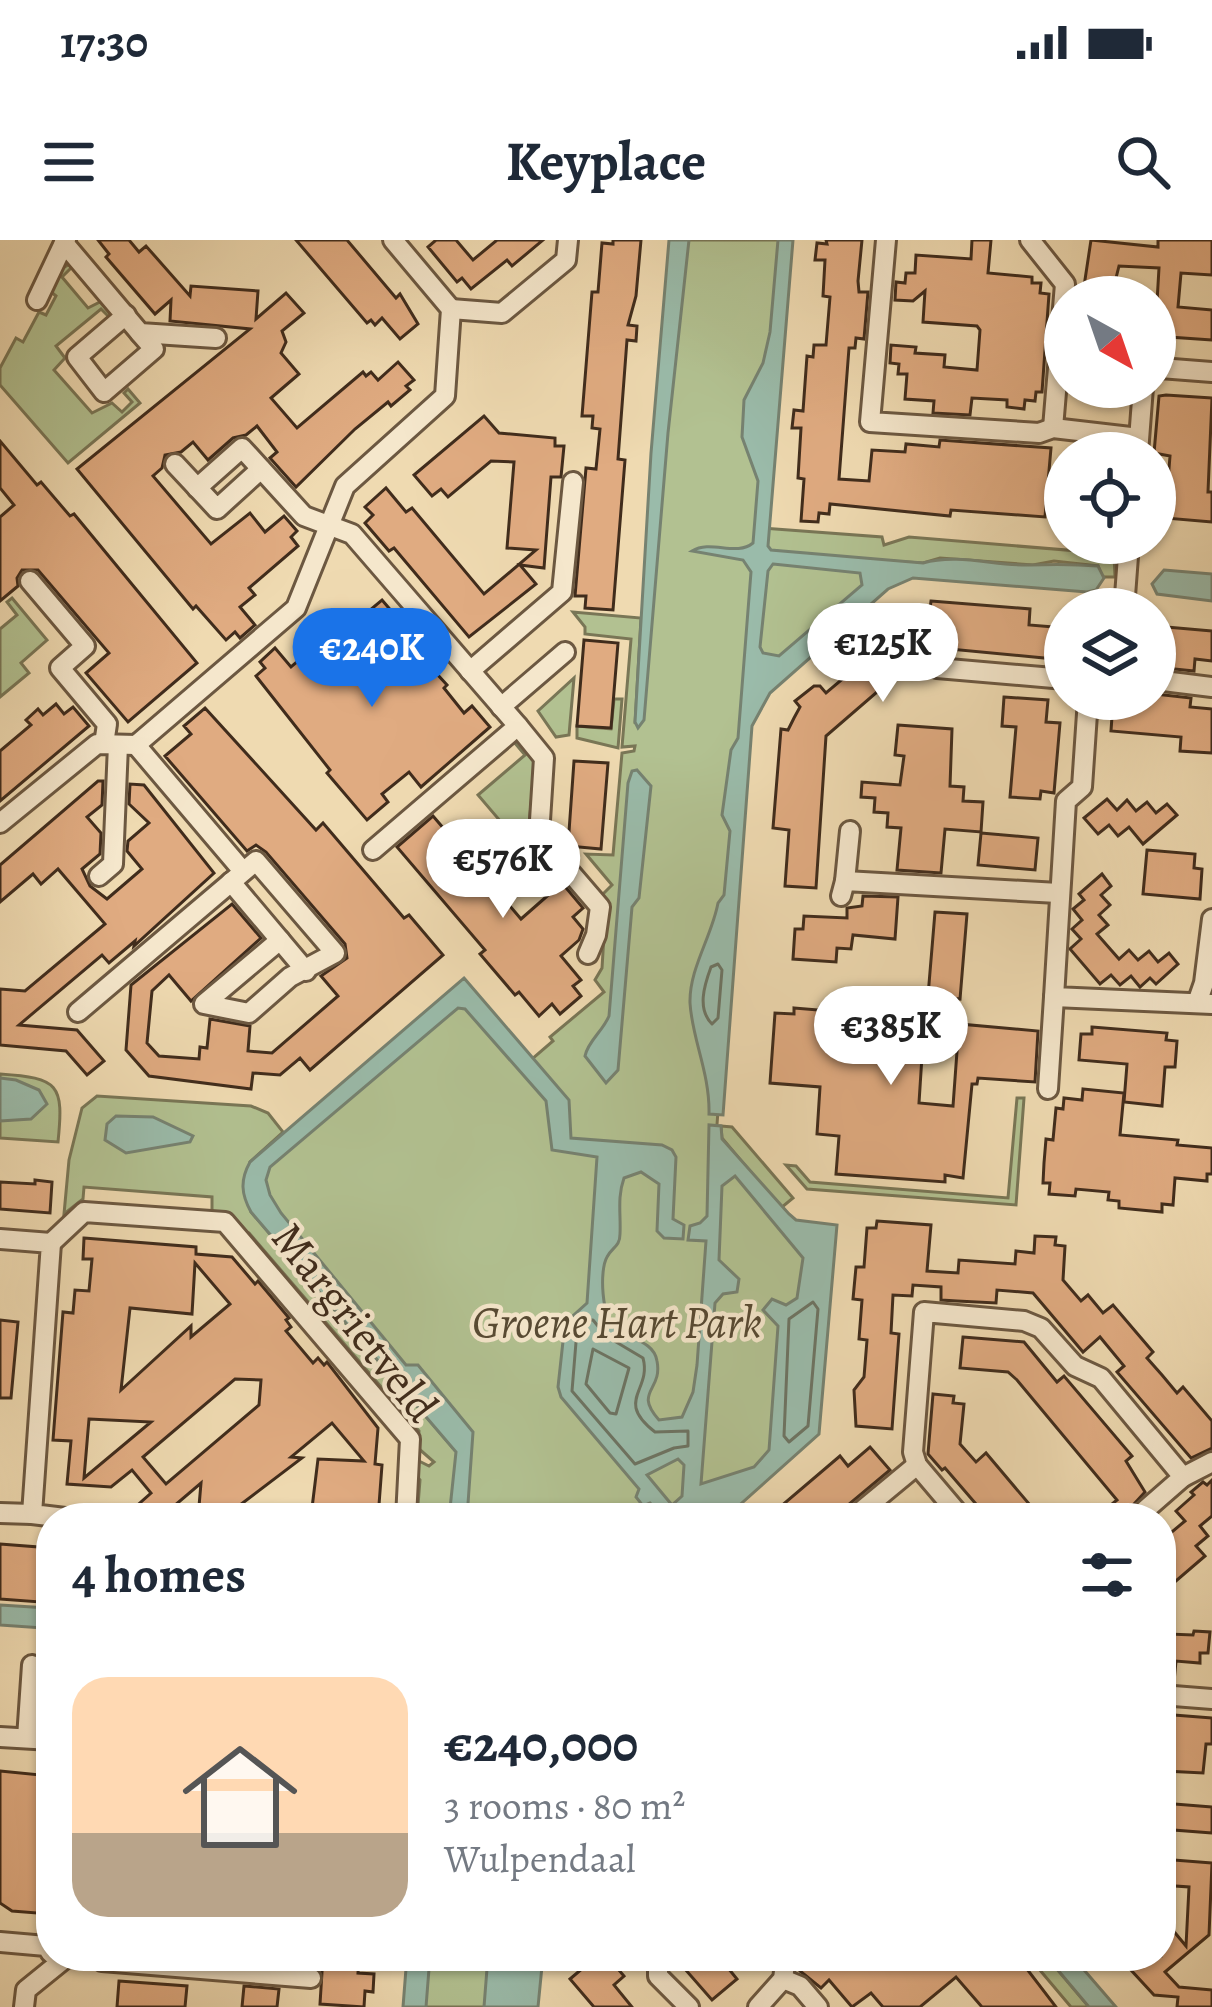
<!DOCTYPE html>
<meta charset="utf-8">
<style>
body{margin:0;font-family:Alegreya,serif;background:#f2f2f3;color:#1f2937;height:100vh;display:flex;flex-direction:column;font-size:45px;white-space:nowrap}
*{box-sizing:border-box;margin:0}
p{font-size:39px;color:#747a83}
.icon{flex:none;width:66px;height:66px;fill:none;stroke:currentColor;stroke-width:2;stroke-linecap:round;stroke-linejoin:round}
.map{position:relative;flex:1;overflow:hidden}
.side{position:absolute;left:36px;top:1263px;width:1140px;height:468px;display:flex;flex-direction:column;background:#fff;border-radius:48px;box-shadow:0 3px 9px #0004}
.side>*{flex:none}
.needle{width:78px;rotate:140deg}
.controls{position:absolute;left:1044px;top:36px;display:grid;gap:24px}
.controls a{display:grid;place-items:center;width:132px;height:132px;border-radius:50%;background:#fff;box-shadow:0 3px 9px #0004;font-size:60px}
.price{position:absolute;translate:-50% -102px;padding:0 27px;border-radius:42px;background:#fff;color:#222;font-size:39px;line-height:78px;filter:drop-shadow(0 3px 6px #0008)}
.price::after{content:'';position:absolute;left:50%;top:72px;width:36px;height:27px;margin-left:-18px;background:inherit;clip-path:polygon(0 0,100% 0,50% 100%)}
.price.selected{background:#1a73e8;color:#fff}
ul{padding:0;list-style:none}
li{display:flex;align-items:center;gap:36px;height:300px;padding:0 36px}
li span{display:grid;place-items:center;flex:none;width:336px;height:240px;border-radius:36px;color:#555}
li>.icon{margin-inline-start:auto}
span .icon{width:144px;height:144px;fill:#fffc;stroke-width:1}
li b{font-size:51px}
h2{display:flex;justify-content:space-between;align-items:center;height:144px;padding:0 36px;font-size:51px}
.status{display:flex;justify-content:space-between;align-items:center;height:84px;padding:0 60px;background:#fff;direction:ltr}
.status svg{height:33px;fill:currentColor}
header{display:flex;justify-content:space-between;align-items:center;height:156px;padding:0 36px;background:#fff;font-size:54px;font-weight:700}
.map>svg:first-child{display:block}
.green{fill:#b2c191;stroke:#797656;stroke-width:3}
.water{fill:#9abbaa;stroke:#768271;stroke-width:3;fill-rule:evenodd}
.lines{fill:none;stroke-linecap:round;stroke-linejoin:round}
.shore{stroke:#6d7463;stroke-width:3}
.building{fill:#e0ab81;stroke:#402c1c;stroke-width:3;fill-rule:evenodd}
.minor-casing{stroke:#6c5841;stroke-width:24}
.minor{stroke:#f5e7cc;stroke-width:18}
.labels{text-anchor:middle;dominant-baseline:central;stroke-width:9;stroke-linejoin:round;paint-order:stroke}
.street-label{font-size:45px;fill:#402c1c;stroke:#f5e7cc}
.park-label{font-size:45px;font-style:italic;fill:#574a33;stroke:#f5e7cc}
</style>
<div class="status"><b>17:30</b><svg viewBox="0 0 49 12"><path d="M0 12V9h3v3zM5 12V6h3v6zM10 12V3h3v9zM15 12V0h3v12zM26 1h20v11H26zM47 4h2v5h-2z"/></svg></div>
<header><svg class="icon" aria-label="menu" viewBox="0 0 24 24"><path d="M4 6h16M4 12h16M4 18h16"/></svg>Keyplace<svg class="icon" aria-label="search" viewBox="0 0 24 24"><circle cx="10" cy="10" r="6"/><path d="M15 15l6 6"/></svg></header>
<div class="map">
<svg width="1212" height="1767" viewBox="0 0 1212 1767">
<rect width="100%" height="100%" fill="#efdab1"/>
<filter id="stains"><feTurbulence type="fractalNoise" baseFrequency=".00167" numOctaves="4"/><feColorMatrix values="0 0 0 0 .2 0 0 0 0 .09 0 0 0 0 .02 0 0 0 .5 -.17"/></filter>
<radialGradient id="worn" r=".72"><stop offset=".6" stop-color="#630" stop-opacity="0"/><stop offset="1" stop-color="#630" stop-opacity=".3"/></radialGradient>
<!-- green -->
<g class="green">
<path d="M677 0H784L762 288 882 297 884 305 909 297 1114 314 1115 337H1102L1098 326 1054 321 1033 325 940 318 923 323 889 321 749 455 716 898 803 996 821 1005 805 1190 707 1278H417L420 1240 416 1235 417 1220 429 1226 434 1222 418 1208 419 1191 249 993 241 992 227 975 212 972V957L84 947 83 959 64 974 69 920 82 868 97 856 251 866 268 873 283 892 250 922 251 972 453 1208 255 961 257 928 466 749 531 820 553 801 550 797 604 752 595 740 602 728 606 663 602 655 612 645 586 614 613 615 622 513 634 511 635 506 622 507 631 399 585 394V387L573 372 641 378 635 484Z"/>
<path d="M70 24 72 27 62 37 88 68 102 61 113 75 110 78 101 69 56 106 65 118 54 130 92 173 112 163 122 172 132 162 124 153 128 149 140 163 68 223 0 145V128L16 98 23 102 39 72 46 75 56 56 50 51 61 29Z"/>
<path d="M12 358 47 400 21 423 29 433 0 457V389L17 375 7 362Z"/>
<path d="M574 438 569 495 556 497 538 471Z"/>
<path d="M614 459H622L618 508 577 498V486L611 489Z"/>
<path d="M518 499 535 523 528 595 512 607 513 596 478 555 525 515 514 502Z"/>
<path d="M0 834C59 838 64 844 58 902L0 898Z"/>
<path d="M1017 858H1024L1016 965 807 949 786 925 796 926 810 942 1008 958Z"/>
<path d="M721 886 732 887 793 958 781 968 722 898Z"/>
<path d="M418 1716H533L530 1767H414Z"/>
<path d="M1028 1716H1046L1089 1767H1071Z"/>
</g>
<!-- water -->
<g class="water">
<path d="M669 0H689L668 193 644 480 638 488 635 482 651 213Z"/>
<path d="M778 0H793L768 306 771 310 923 323C958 313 995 326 1030 325 1054 324 1074 324 1098 326L1104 338 1096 350 1087 352 913 338 888 349 770 453 752 486 723 875 709 874C710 833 692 799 690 763 689 729 712 696 718 663L724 655 730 591 722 575 731 510 738 498 751 332 743 320 692 311C711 299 736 317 753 303L758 241 742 197 744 160 763 123 770 92ZM773 324 860 333 862 345 779 416 763 413 760 407 768 331Z"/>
<path d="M1164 330 1212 334V361L1157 354 1152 344Z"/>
<path d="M637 530 651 546 639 658 632 667 618 830 606 843 585 816C588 801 603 791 609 776L628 543 632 531Z"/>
<path d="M464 738 569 860 571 898 662 905 672 910 676 917 673 979 684 985 683 999 664 998 657 991 659 944 641 932 624 938C617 958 621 974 620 994 620 1007 612 1007 607 1017 599 1031 602 1078 615 1088 629 1099 654 1101 657 1121 663 1151 633 1151 659 1180L682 1177 693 1152 697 1125 706 1001 688 1000 690 986 700 983 707 976 709 885 721 886 722 899 789 974 796 980 837 985 819 1194 725 1278H665L650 1263 643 1266 636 1257 639 1249 561 1157 558 1147 565 1083 587 1063 597 917 552 910 546 861 465 769 458 768 270 927 266 940 270 955 281 973 406 1125H418L473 1192 467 1278H449L456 1212 251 972C241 954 240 940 250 922ZM735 936 803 1018 797 1058 786 1065 772 1059 763 1070 778 1086 769 1210 754 1227 701 1244 715 1063 723 1054 737 1052 739 1039 719 1020 722 946ZM678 1219 684 1225 682 1256 672 1265 647 1235Z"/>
<path d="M0 838 16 840 39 850 47 864 31 879 0 881Z"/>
<path d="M116 876 153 877 193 896 190 902 126 913 105 900 107 884Z"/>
<path d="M0 1365 48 1368 51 1381 43 1388 0 1385Z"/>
<path d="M407 1716H430L426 1767H403Z"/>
<path d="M488 1716H543L538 1767H484Z"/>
<path d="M1046 1716H1072L1116 1767H1089Z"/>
</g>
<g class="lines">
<!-- shore -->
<g class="shore">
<path d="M718 724 722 730 718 778 712 784C697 769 704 746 711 727Z"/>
<path d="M813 1062 818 1069 808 1186 789 1202 784 1196 789 1079Z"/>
<path d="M586 1080H593L606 1096 643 1118C652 1151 614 1160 655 1192L688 1191V1206L674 1208 635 1224 572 1151 577 1090Z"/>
<path d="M593 1109 629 1128 616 1174 610 1173 586 1144Z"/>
</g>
</g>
<!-- building -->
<g class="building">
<path d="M98 0H129L139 12 146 6 190 56 191 46 258 51 256 79 286 53 304 73 282 91 286 102 281 113 299 134 271 158 297 188 363 132 366 136 371 132 378 140 398 122 414 140 406 146 410 150 391 166 388 162 355 189 296 247 270 218 277 212 257 186 246 195 233 198 208 220 193 202 181 212 165 215 162 228 153 236 211 304 250 273 265 292 284 276 297 291 291 297 298 306 249 348 255 355 240 367 255 385 240 398 235 392 226 400 196 366 193 369 77 229 250 89 170 81 171 60 155 74 106 17 109 14Z"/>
<path d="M296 0H347L396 58 400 54 418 84 400 99 382 78 375 85 371 80 367 83Z"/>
<path d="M436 0H456L473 20 497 0H543L512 26 507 20 471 49 462 38 457 42 428 7Z"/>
<path d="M613 0H641L636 56 628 85 637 86 636 101 627 100 618 219 625 220 613 370 585 368 586 356H575L586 228 596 229 600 189 592 188 593 176H582L592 52H598L602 3 613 4Z"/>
<path d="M826 0H862L858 41 859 52H868L864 99 856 98 855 108H849L839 239 869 241 872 210 905 212 906 204 939 207 940 200 1051 208 1045 277 951 270 950 276 830 264 829 274 819 273 818 282 801 281 804 239 798 238 801 188H792L794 170 803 171 807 116 813 117 814 105H826L830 57 823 56 825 20H815L817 3 827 4Z"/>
<path d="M972 0H991L988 33 1032 37V43H1041L1040 53 1049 54 1042 152H1036L1035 161 1025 160 1024 169 1007 167V160L972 158 970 175 933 173 934 161 905 159 907 134H898L899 124 890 123 891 105 916 107 915 113 945 115 944 127 977 130 980 90 977 86 923 82 925 51 913 61 895 60 896 42 905 43 906 33H915L916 15 971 19Z"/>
<path d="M1091 0 1158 7V0H1212V35L1181 33 1178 67 1212 70V100L1155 96 1159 28 1119 26 1114 46H1109V57H1089L1090 53H1083Z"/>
<path d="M1166 155 1212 158 1208 252H1212V282L1165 278 1170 216 1154 213 1159 156Z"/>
<path d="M484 176 499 193 555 198V206H564L561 237H551L544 328 520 325 536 344 469 397 394 308 389 311 365 283 373 275 365 267 386 248 406 272 412 268 484 354 536 310 507 308 514 222 491 221 448 257 441 249 432 256 414 235Z"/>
<path d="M0 201 37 245 41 242 70 276 74 274 197 423 128 482 86 433 109 413 38 330H22L17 338 18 346 0 361V277L14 265 0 248Z"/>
<path d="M382 360 400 381 393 386 447 445 444 448 464 473 472 466 490 487 421 547 409 532 382 554 388 562 367 580 327 533 330 530 256 436 265 428 260 422 275 408 291 427 305 415 309 421Z"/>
<path d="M931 361 1030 369 1029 385 1065 388V420L929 407 826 496 816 648 785 646 789 590 773 588 781 489 788 490 794 478 800 467 795 461 814 446H820L826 453 878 409 869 399 880 389 902 371 906 376 930 369Z"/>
<path d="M1155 386 1212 391V421L1195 419 1194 431 1155 427Z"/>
<path d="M584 400 618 403 611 488 577 486Z"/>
<path d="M1155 454 1191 458 1190 467 1212 469V513L1180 511 1181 497 1111 491 1113 462 1155 459Z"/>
<path d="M1004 457 1048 460 1046 482 1060 483 1054 553 1041 551 1040 559 1010 557 1016 487 1002 486Z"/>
<path d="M56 464 64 474 73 467 89 486 0 561V511L31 485 26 480 38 469 43 475Z"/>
<path d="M205 468 316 590 323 583 404 678 409 675 443 715 310 830 300 818 280 835 253 833 251 849 149 836 126 810 131 745 232 664 261 698 191 761 169 735 152 751 147 803 159 816 199 819 200 807 207 808 210 779 250 786 248 811 272 813 338 756 321 736 347 718 345 704 266 612 256 605 247 611 165 516 191 494 184 486Z"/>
<path d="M898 485 952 489 950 546 964 547 963 561 983 562 981 592 945 589 941 633 897 630 901 588 887 587 888 573 874 572 875 558 861 557 862 542 900 545 904 516 895 515Z"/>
<path d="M574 521 608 523 601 609 568 606Z"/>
<path d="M98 541H103L102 565 87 577 101 593 100 614 82 629 90 646 107 659 142 629 127 611 128 601 149 583 129 564 130 544 144 545 214 633 134 706 135 701 109 723 102 715 19 785 77 790 104 821 87 835 66 811 0 805V749L25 751 105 684 58 629 41 644 33 634 0 662V625Z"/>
<path d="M1107 559 1117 570 1127 560 1136 571 1147 562 1156 573 1167 564 1177 575 1143 604 1129 587 1118 596 1109 585 1098 594 1084 578Z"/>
<path d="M433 576 521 679 562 643 583 668 573 677 583 689 579 700 561 716 581 740 573 746 581 756 560 774 552 764 539 776 519 752 515 755 480 714 485 710 397 607Z"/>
<path d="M981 593 1038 598 1035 630 978 625Z"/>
<path d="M1147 610 1195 614 1194 628 1202 629 1200 659 1143 654Z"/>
<path d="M1102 634 1111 646 1101 655 1110 665 1099 675 1108 685 1097 694 1119 719 1129 710 1138 720 1149 711 1158 722 1169 713 1178 724 1156 744 1150 738 1140 747 1131 736 1120 745 1111 735 1100 744 1070 709 1081 699 1072 689 1082 680 1073 669 1084 660 1079 654Z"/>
<path d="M863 656 898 657 895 699 853 695 851 709 837 708 836 722 793 719 795 689H803L804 676 847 678V668L862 666Z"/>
<path d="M935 672 967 674 960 759 928 756Z"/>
<path d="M794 768 915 778 912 816H922L919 863 953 866 959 784 1038 791 1035 842 978 838 977 844H972L963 938 945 935V942L836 934 839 896 817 894 820 847 770 843 775 773 794 774Z"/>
<path d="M1092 787 1167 793 1166 800 1177 801 1175 827H1165L1162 866 1124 862 1127 824 1079 820 1081 794H1092Z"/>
<path d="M1083 849 1124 853 1120 895 1178 900 1177 905 1212 908V934H1207V941L1175 938 1173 965 1162 964V972L1119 968V961L1108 960 1109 952 1076 949 1075 956 1049 954 1050 943H1043L1044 923 1046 899 1053 900 1056 868 1063 869 1064 858 1082 860Z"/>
<path d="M35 940 52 942 50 973 0 969V942L35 944Z"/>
<path d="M877 981 931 985 927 1031 958 1033 959 1020 1015 1024 1016 1011 1034 1013 1035 996 1056 997 1055 1005 1065 1006 1063 1040 1081 1061 1088 1055 1103 1073 1113 1065 1153 1112 1147 1118 1162 1135 1177 1153 1183 1147 1212 1181V1208L1191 1218 1117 1132 1124 1126 1100 1097 1083 1112 1033 1053 997 1050 996 1063 957 1061 941 1060V1047L913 1045 912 1056 893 1055 891 1093 899 1094 892 1189 856 1186 854 1150 864 1137 867 1100 859 1099 862 1060 853 1059 856 1027H864L867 988H876Z"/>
<path d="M84 998 196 1007V1014L232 1017 255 1044 258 1041 289 1078 286 1080 291 1087 286 1091 313 1123 318 1118 324 1125 327 1122 378 1188 375 1224 382 1225 378 1278H343L344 1271 312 1268 318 1219 364 1221 332 1183 291 1217 302 1218 240 1265 252 1278H198L201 1243 160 1278H123L151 1253 132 1230 111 1247 67 1244 71 1201 53 1200 63 1072 73 1073 75 1050 89 1051 92 1019H83ZM195 1023 230 1064 191 1097V1086L121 1150 130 1068 192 1074ZM235 1139 261 1140 259 1165 166 1244 143 1217ZM89 1179 151 1182 84 1238Z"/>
<path d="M0 1080 18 1082 11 1158H0Z"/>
<path d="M963 1097 1024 1102 1057 1142 1064 1136 1132 1216 1126 1221 1145 1252 1123 1276 1095 1278 1117 1260 1017 1140 1008 1132 960 1128Z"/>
<path d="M933 1154 954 1156 953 1163 964 1164 960 1204 976 1222 986 1213 1041 1278H988L945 1228 942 1230 928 1214Z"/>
<path d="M870 1207 890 1230 835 1276 767 1278 840 1216 848 1226Z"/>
<path d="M1212 1240V1276L1200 1286 1208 1296 1196 1306 1205 1316 1169 1347 1161 1338V1301L1185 1281 1176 1271 1194 1255 1191 1252 1203 1242 1207 1245Z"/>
<path d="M0 1304 51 1308V1336L43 1335 40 1362 0 1359Z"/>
<path d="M1194 1391 1210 1392 1208 1413H1200V1423L1176 1421 1174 1442H1161V1402H1169V1394L1193 1395Z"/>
<path d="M1161 1474 1212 1478V1504H1206L1203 1533 1165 1531 1167 1501 1161 1500Z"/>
<path d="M0 1531 51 1536 49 1674 12 1671 0 1663Z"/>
<path d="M1162 1563 1212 1567V1593L1161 1589Z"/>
<path d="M1161 1619 1212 1623 1209 1695 1165 1732 1179 1747 1212 1750V1767H1177L1178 1757 1154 1755 1118 1716H1161V1676L1186 1706 1189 1647 1161 1645Z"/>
<path d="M323 1716H359L358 1733 374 1734 373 1752 365 1751 364 1767 320 1764Z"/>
<path d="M597 1716H607L624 1736 614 1745 632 1767H594L570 1739Z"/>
<path d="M698 1716H743L728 1728 737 1739 712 1760 684 1728Z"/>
<path d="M801 1716H1017L1056 1767H982L956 1737 920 1767H883L871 1753 852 1767 829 1740 821 1748 800 1731Z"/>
<path d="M119 1741 187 1746 185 1767H117Z"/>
<path d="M244 1746 279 1749 277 1767H242Z"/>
</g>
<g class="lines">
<defs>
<g id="minor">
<path d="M66 0 64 3 140 93 216 98"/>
<path d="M886 0 870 182 1039 193 1053 188 1139 198"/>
<path d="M1030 0 1065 44 1053 188"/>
<path d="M37 60 64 3"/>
<path d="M451 69 502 73 566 20 568 0"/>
<path d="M126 75 77 117 104 152 154 109 140 93"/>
<path d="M1155 132 1160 128 1212 132"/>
<path d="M1138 213 1143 147"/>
<path d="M175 224 217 269 261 229"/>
<path d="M197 248 242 208 304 276 352 294 518 486 373 610"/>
<path d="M30 341 85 406 60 428 107 484 104 504"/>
<path d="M1124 369 1129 303"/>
<path d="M937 428 1065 439"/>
<path d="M470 431 562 352 573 242"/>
<path d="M1155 440 1212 447"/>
<path d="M1088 459 1082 547 1066 561 1054 757 1212 764"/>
<path d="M501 467 565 412"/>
<path d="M518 486 544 518 539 596 600 667 596 695 588 714"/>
<path d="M136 505 242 630"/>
<path d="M0 583 97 504 136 505 296 368 345 246 445 156 451 69 393 0"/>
<path d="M509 621 539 596"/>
<path d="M99 636 113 624 118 505"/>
<path d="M845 641 850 591"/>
<path d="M231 642 306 731"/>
<path d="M841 656 845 641 1058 653"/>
<path d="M1197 763 1204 743 1212 679"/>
<path d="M78 772 256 621 335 713 290 737 249 773 204 764 280 700"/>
<path d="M1048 849 1054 757"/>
<path d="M0 999 51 1003 32 1274 65 1278"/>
<path d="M51 1003 84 972 225 982 410 1199 406 1278"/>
<path d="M1183 1237 1212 1222"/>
<path d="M0 1273 32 1274"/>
<path d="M853 1278 917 1225"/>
<path d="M962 1278 917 1225 913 1212 924 1072 1024 1081 1041 1088 1075 1126 1101 1138 1183 1237 1136 1278"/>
<path d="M1161 1455 1212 1459"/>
<path d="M0 1497 51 1500"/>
<path d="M27 1498 32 1425"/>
<path d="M0 1702 46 1706 51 1713"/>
<path d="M96 1716 102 1721 311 1738"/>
<path d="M658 1716V1736L689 1767"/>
<path d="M783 1739 800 1746 818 1767"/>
<path d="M24 1767 26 1750 68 1716"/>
<path d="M758 1767 783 1739 786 1716"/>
</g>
</defs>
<!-- minor casing -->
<use href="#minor" class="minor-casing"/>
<!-- minor -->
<use href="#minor" class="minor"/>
</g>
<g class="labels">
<!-- street labels -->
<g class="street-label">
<text transform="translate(355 1082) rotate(52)">Margrietveld</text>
</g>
<!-- park labels -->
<g class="park-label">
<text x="617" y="1082">Groene Hart Park</text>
</g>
</g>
<rect width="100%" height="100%" filter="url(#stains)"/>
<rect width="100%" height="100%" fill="url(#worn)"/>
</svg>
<div class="controls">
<a><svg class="needle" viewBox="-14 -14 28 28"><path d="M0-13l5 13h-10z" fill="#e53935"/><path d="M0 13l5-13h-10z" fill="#747a83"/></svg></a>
<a><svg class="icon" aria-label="locate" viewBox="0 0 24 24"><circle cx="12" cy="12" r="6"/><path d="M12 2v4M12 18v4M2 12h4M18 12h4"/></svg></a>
<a><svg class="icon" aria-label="layers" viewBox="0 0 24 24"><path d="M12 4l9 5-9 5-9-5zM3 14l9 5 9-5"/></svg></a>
</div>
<b class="price" style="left:883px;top:465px">€125K</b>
<b class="price selected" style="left:372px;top:470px">€240K</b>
<b class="price" style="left:503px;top:681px">€576K</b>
<b class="price" style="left:891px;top:848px">€385K</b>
<section class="side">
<h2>4 homes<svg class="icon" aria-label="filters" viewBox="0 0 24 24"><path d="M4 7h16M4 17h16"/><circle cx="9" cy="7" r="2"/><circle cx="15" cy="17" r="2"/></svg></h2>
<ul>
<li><span style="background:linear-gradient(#ffd9b3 65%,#b9a48a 0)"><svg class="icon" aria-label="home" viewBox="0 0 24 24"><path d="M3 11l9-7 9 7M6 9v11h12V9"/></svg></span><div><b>€240,000</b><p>3 rooms · 80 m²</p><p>Wulpendaal</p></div></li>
</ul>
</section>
</div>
